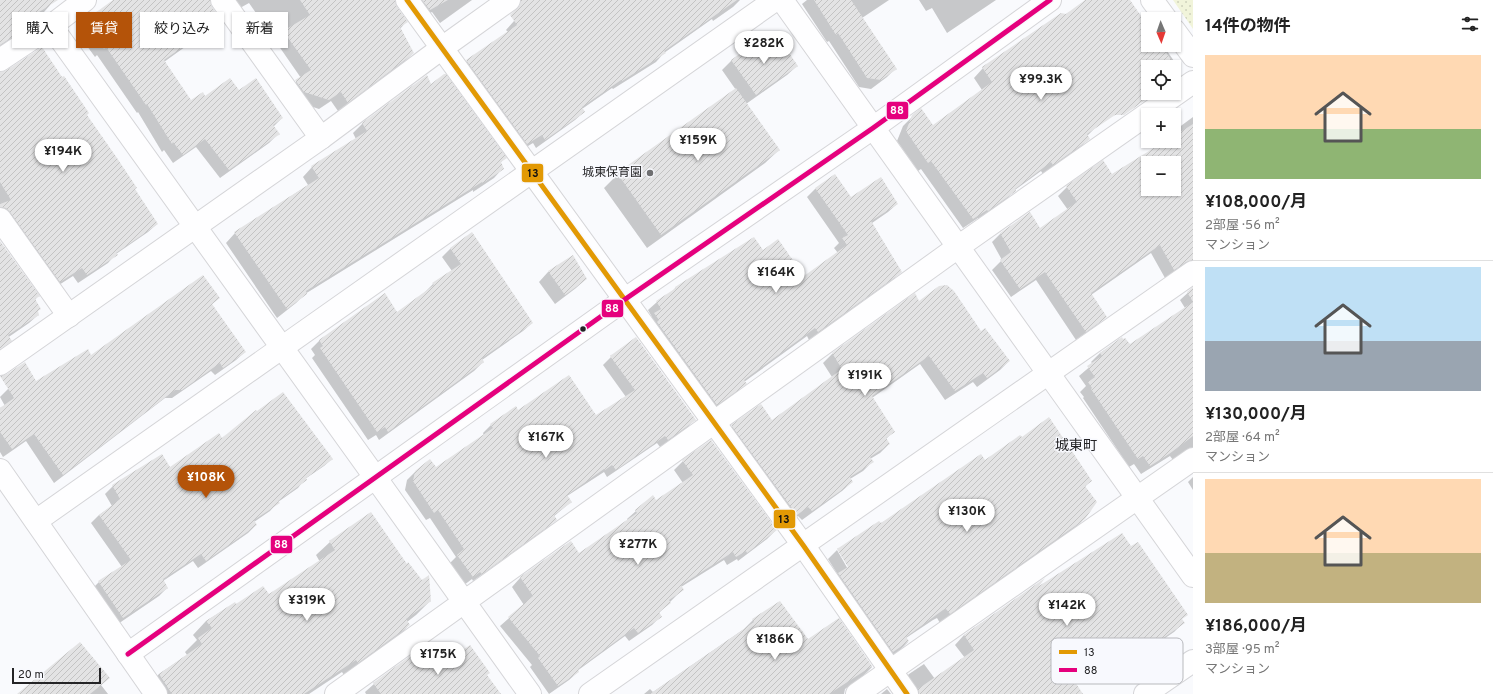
<!DOCTYPE html>
<html lang="ja">
<meta charset="utf-8">
<style>
body{margin:0;font-family:Overpass,"Noto Sans JP",sans-serif;background:#f2f2f2;color:#222;height:100vh;display:flex;flex-direction:column;font-size:15px;white-space:nowrap}
*{box-sizing:border-box;margin:0}
p{font-size:13px;color:#767676}
.icon{flex:none;width:22px;height:22px;fill:none;stroke:currentColor;stroke-width:2;stroke-linecap:round;stroke-linejoin:round}
.map{position:relative;flex:1;overflow:hidden}
.side{display:flex;flex-direction:column;background:#fff;width:300px}
.side>*{flex:none}
.top-card{position:absolute;left:12px;top:12px;width:380px;height:36px;display:flex;gap:8px}
.needle{width:26px;rotate:178deg}
.buttons{position:absolute;left:1141px;top:12px;display:grid;gap:8px}
.buttons a{display:grid;place-items:center;width:40px;height:40px;border-radius:0px;background:#fff;box-shadow:0 1px 3px #0004;font-size:20px}
.scale{position:absolute;left:12px;bottom:10px;width:89px;box-sizing:border-box;padding-left:4px;border:2px solid #242426;border-top:0;font-size:11px;line-height:14px;white-space:nowrap;color:#242426;-webkit-text-stroke:3px #f8f9fe;paint-order:stroke}
.price{position:absolute;translate:-50% -34px;padding:0 9px;border-radius:14px;background:#fff;color:#222;font-size:13px;line-height:26px;filter:drop-shadow(0 1px 2px #0008)}
.price::after{content:'';position:absolute;left:50%;top:24px;width:12px;height:9px;margin-left:-6px;background:inherit;clip-path:polygon(0 0,100% 0,50% 100%)}
.price.selected{background:#b45309;color:#fff}
ul{padding:0;list-style:none}
li{display:grid;align-content:center;gap:8px;height:212px;padding:0 12px}
li+li{border-top:1px solid #e0e0e0}
li span{display:grid;place-items:center;height:124px;border-radius:0px;color:#555}
li>.icon{margin-inline-start:auto}
span .icon{width:72px;height:72px;fill:#fffc;stroke-width:1}
li b{font-size:17px}
h2{display:flex;justify-content:space-between;align-items:center;height:48px;padding:0 12px;font-size:17px}
.chip{padding:0 14px;border-radius:0px;background:#fff;box-shadow:0 1px 3px #0004;font-size:14px;line-height:36px}
.chip.selected{background:#b45309;color:#fff}
main{display:flex;flex:1;min-height:0}
.map>svg:first-child{display:block}
.park{fill:url(#park-dots)}
.shadow{fill:#0003;fill-rule:evenodd}
.building{fill:url(#building-hatch);fill-rule:evenodd}
.lines{fill:none;stroke-linecap:round;stroke-linejoin:round}
.minor-casing{stroke:#d5d5d8;stroke-width:24}
.minor{stroke:#fefeff;stroke-width:22}
.bus-1-casing{stroke:#f8f9fe;stroke-width:8}
.bus-2-casing{stroke:#f8f9fe;stroke-width:8}
.bus-1{stroke:#e29904;stroke-width:5}
.bus-2{stroke:#e5007d;stroke-width:5}
.poi-dot{fill:#6f6f71;stroke:#f8f9fe;stroke-width:1.5}
.bus-dot{fill:#242426;stroke:#f8f9fe;stroke-width:1.5}
.labels{text-anchor:middle;dominant-baseline:central;stroke-width:3;stroke-linejoin:round;paint-order:stroke}
.poi-label{font-size:12px;fill:#242426;stroke:#f8f9fe;text-anchor:end}
.quarter-label{font-size:14px;fill:#242426;stroke:#f8f9fe}
.key{fill:#f8f9fe;stroke:#b8b9bd;stroke-width:1}
.key-label{font-size:11px;fill:#242426}
.line-badge{stroke:#f8f9fe;stroke-width:1.5}
.badge-label{font-size:11px;text-anchor:middle;font-weight:bold;fill:#fff}
.pale-badge-label{font-size:11px;text-anchor:middle;font-weight:bold;fill:#111}
</style>
<main>
<div class="map">
<svg width="1193" height="694" viewBox="0 0 1193 694">
<defs>
<pattern id="park-dots" width="8" height="8" patternUnits="userSpaceOnUse"><rect width="8" height="8" fill="#f1f4da"/><path d="M2 2h.1M6 6h.1" fill="none" stroke="#ced1bb" stroke-width="1.8" stroke-linecap="round"/></pattern>
<pattern id="building-hatch" width="6" height="6" patternUnits="userSpaceOnUse"><rect width="6" height="6" fill="#e3e3e4"/><path d="M-1 1l2-2M0 6l6-6M5 7l2-2" fill="none" stroke="#c3c3c3"/></pattern>
</defs>
<rect width="100%" height="100%" fill="#f9fafd"/>
<!-- park -->
<path class="park" d="M1173 0H1193V29Z"/>
<!-- shadow -->
<g class="shadow">
<path d="M0 0H50L52 3 44 12 26 23 27 26 19 34 0 47Z"/>
<path d="M116 0H209V2L218 17 204 29 205 30 196 39 164 62 191 101 205 97 238 91 282 118 273 127 278 134 269 143 220 178 196 147 173 163 164 150 162 152 138 112 137 113 97 55 95 57 76 31 85 22Z"/>
<path d="M221 0H394V2L406 22 400 29 413 53 404 62 338 111 331 101 319 109 295 101 287 90 301 78 249 3 231 13Z"/>
<path d="M406 0H472L440 23 432 12 420 18Z"/>
<path d="M543 0H740L733 7 713 21 712 19 664 53 656 62 613 89 612 88 582 109 584 112 575 120 536 148 533 143 518 152 458 70 467 61 508 32 506 30 514 21Z"/>
<path d="M807 0H889L862 18 895 69 887 77 871 89 859 87 829 41 827 42 802 4Z"/>
<path d="M919 0H996L947 33 932 8 926 11Z"/>
<path d="M1088 0H1129L1148 28V45H1163L1176 64 1172 67H1148V90L1098 125 1087 136 1089 139 1079 148 1043 174 1041 171 1015 190 1006 200 978 219V218L963 228 921 169 918 171 897 141 903 126 913 116 933 126 982 90 974 78 983 68Z"/>
<path d="M754 45 758 50 797 66 787 75 746 104 779 150 765 163 647 248 604 188 618 174 736 90 722 70 731 61Z"/>
<path d="M0 73 86 115 157 224 148 232 116 254 108 263 78 283 73 276 51 290 0 219Z"/>
<path d="M426 77 431 85 505 158 500 163 503 168 494 178 473 192V190L305 294 296 303 277 318 226 243 235 233 308 185 303 177 312 167 356 139 353 133 362 124Z"/>
<path d="M1193 117V272L1182 268 1176 270 1165 278 1151 253 1091 295 1106 317 1097 325 1076 340 1036 280 1011 297 992 270 1002 260 992 242 1001 233 1040 230 1068 210 1058 196 1067 187 1111 175 1167 141H1174V131ZM1148 163H1174V189H1148Z"/>
<path d="M835 175 851 198 897 204 888 212 872 223 901 272 892 280 809 340 807 336 744 382 745 383 737 392 708 413 646 322 652 317 648 310 657 302 670 294 676 287 763 251 804 278 838 253 834 248 839 243 807 197 815 189Z"/>
<path d="M0 242 38 296 35 300 38 315 29 323 0 343Z"/>
<path d="M451 248 532 323 523 331 482 360 483 362 474 371 379 440 376 435 368 440 312 358 315 355 311 349 320 340 397 313 424 293 433 284 452 271 442 257Z"/>
<path d="M572 257 586 279 576 288 555 304 539 282 548 272Z"/>
<path d="M1193 288V459L1182 455 1173 460 1170 456 1141 474 1134 464 1129 467 1083 398 1084 397 1080 392 1086 386 1079 376 1093 364 1091 362 1100 353 1121 339 1130 345 1185 308 1180 300Z"/>
<path d="M914 295 919 303 981 332 1009 361 1000 370 977 387 973 382 945 400 920 364 872 398 894 431 886 439 889 444 880 453 870 459 872 462 863 471 850 479 852 482 842 491 802 520 798 516 787 524 723 435 732 426 772 421 832 377 823 363 832 354Z"/>
<path d="M219 298 211 305 245 352 236 360 215 375 211 371 172 398H165L54 483 26 441 3 457 0 452V409L5 406 0 397 8 389 36 383Z"/>
<path d="M611 357 695 419 687 428 660 447 657 443 607 477 604 472 567 496 571 502 553 517 555 520 547 528 473 581 472 579 464 585 450 563 456 557 430 518 426 520 405 490 407 480 415 472 435 469 484 435 483 433 491 425 518 411 596 416 626 397 603 365Z"/>
<path d="M222 440 332 459 324 466 305 479 298 488 278 502 270 511 254 522 256 525 248 533 198 568 193 561 163 581 167 588 159 596 115 626 91 590 99 582 122 567 91 523 99 515 112 506 105 494 113 486 170 468Z"/>
<path d="M683 461 776 530 767 539 738 561 737 559 727 565 724 560 681 587 683 589 659 613 661 616 652 625 629 641 625 636 577 671 578 672 569 680 549 694 530 667 532 665 500 626 524 605 512 587 520 578 570 542 578 554 628 521 627 519 636 511 656 502 683 483 674 470Z"/>
<path d="M985 461 1091 480 1085 487V518L1075 528 940 623 937 618 933 620 906 638 908 642 899 651 884 662 829 583 838 575 828 559 837 550 849 571 851 570 838 549Z"/>
<path d="M1193 477V490L1188 482Z"/>
<path d="M330 542 430 601 416 615 407 622 409 625 396 639 344 675 342 672 309 694H150L146 688 159 674 187 655 185 652 197 640 193 635 206 621 235 603 236 606 269 596 320 562 316 555Z"/>
<path d="M1041 582 1036 589 1181 619 1183 623 1174 632 1127 664 1119 653 1075 684 1082 694H907L900 683 909 674 924 664 935 679 965 658 955 645 964 635Z"/>
<path d="M838 619 872 667 863 676 845 689 844 694H644L650 689 653 692 744 629 753 620 807 641Z"/>
<path d="M438 669 486 675 499 694H366L365 692 374 684Z"/>
<path d="M109 678 101 685 108 694H19Z"/>
<path d="M887 689 891 694H881Z"/>
</g>
<!-- building -->
<g class="building">
<path d="M0 0H58L25 21 29 26 0 45Z"/>
<path d="M113 0H210L212 7 219 17 204 26 207 30 164 60 191 100 203 92 205 96 230 78 239 90 256 78 283 118 273 125 280 134 229 170 205 139 183 155 173 142 172 144 147 104 146 105 106 47 104 49 84 21Z"/>
<path d="M300 0H395L397 7 408 22 400 27 414 53 348 103 341 92 329 100 304 92 295 80 311 70 283 31 310 15Z"/>
<path d="M422 0H448L430 10Z"/>
<path d="M521 0H737L664 51 666 53 622 81 621 80 582 107 585 112 545 140 542 135 527 144 466 60 517 25 510 15 520 5Z"/>
<path d="M814 0H851L897 69 881 80 867 78 838 33 836 35Z"/>
<path d="M1085 0H1130L1148 26V45H1161L1176 67H1148V98L1124 115H1115L1087 134 1090 139 1053 165 1051 162 1015 189 1016 191 988 211 987 210 973 219 931 161 928 163 906 131 912 115 921 108 933 125 992 82 982 67 1061 13 1066 14Z"/>
<path d="M778 37 798 66 756 95 731 60 754 44 758 49Z"/>
<path d="M42 47 62 77 64 76 89 113 87 115 117 158 137 188 135 189 158 224 116 253 118 255 87 275 82 268 60 282 10 212 6 208 0 207V204L11 200 0 182V72L7 70Z"/>
<path d="M444 74H446L507 158 501 162 504 169 483 183 482 182 306 291 307 294 287 309 234 232 319 178 311 166 367 131 362 123 427 75 431 84Z"/>
<path d="M736 88 780 150 661 235 617 173Z"/>
<path d="M1193 124V260L1186 262 1174 270 1160 245 1091 293 1107 317 1086 332 1045 272 1020 289 1000 260 1011 252 1000 233 1030 212 1040 228 1077 202 1066 186 1103 160 1112 174 1165 141H1174V136ZM1148 163H1174V189H1148Z"/>
<path d="M835 174 851 197 881 177 898 204 871 221 902 272 818 332 815 328 744 380 747 384 717 405 657 322 659 320 654 313 661 309 656 301 676 288 675 287 754 237 763 250 778 239 804 276 847 245 842 238 848 235 815 188Z"/>
<path d="M472 232 533 323 482 358 484 362 388 432 385 427 377 432 320 348 323 346 319 340 385 293 397 312 434 285 432 283 461 264 450 248Z"/>
<path d="M0 241 40 296 35 299 41 309 38 311 39 315 8 335 12 341 0 349Z"/>
<path d="M573 255 587 279 565 295 548 271Z"/>
<path d="M203 275 220 298 212 304 246 352 223 368 220 363 182 390H175L63 475 34 434 12 449 0 432V408L14 398 0 376 7 374 25 362 36 381 88 349 91 355Z"/>
<path d="M947 285 954 291 981 331 985 328 1010 361 987 378 983 373 955 391 929 356 872 396 895 432 886 438 890 444 870 457 874 462 850 477 853 482 812 511 808 507 797 515 731 425 761 404 772 420 842 369 832 353 915 293 919 301 939 286Z"/>
<path d="M1193 287V436L1169 454 1150 466 1143 456 1138 459 1091 389 1092 388 1088 382 1095 377 1087 366 1102 356 1100 353 1122 337 1123 339 1125 338 1130 344 1193 302 1187 292Z"/>
<path d="M636 337 696 420 668 440 665 436 616 470 612 465 605 470 604 469 567 495 572 502 554 515 557 520 482 574 480 572 473 577 457 555 464 549 438 510 434 513 413 481 415 471 430 459 436 467 493 428 490 424 516 406 518 410 569 375 596 415 635 390 610 356Z"/>
<path d="M283 392 333 459 306 478 307 480 278 501 280 503 254 520 257 525 206 561 201 554 163 579 168 588 123 618 98 581 131 560 99 515 120 499 112 485 162 454 170 467 219 433 222 438 256 410 257 411Z"/>
<path d="M1049 417 1092 481 1085 486 1097 502 1085 519 950 614 946 609 943 610 906 637 909 641 893 652 838 573 848 567 837 549 879 521 881 523 981 454 985 460 1020 435 1022 437Z"/>
<path d="M711 440 777 530 747 553 746 551 736 557 733 552 681 585 684 590 669 600 671 603 659 612 662 617 638 633 634 628 578 669 579 672 558 686 538 658 540 656 508 617 533 596 520 577 571 541 579 553 637 513 635 510 653 495 656 500 693 475 682 460Z"/>
<path d="M371 512 407 564 408 562 422 580 429 575 431 601 406 619 410 625 358 663 356 660 304 694H172L159 674 202 644 198 638 212 628 206 621 235 602 236 604 263 586 269 594 335 550 329 541Z"/>
<path d="M1122 533 1131 546 1138 542 1188 615 1182 619 1185 623 1137 656 1129 644 1075 682 1083 694H919L918 689 974 650 964 635 1045 578 1039 586Z"/>
<path d="M780 601 808 639 839 618 872 666 829 694H650L754 622 752 619Z"/>
<path d="M80 642 110 678 90 694H17Z"/>
<path d="M470 645 490 673 487 675 501 694H381L373 683 424 646 438 667Z"/>
</g>
<g class="lines">
<defs>
<g id="minor">
<path d="M222 0 321 138"/>
<path d="M407 0 803 545 907 694"/>
<path d="M782 0 1193 576"/>
<path d="M1152 0 1166 19"/>
<path d="M51 26 375 477 530 694"/>
<path d="M1174 30 1193 56"/>
<path d="M0 60 51 26 85 0"/>
<path d="M0 219 69 316"/>
<path d="M0 364 321 138 442 48 509 0"/>
<path d="M0 470 156 694"/>
<path d="M36 521 775 0"/>
<path d="M128 654 624 300 873 128 1050 0"/>
<path d="M336 694 958 247 1193 82"/>
<path d="M590 694 1193 272"/>
<path d="M857 694 1193 459"/>
<path d="M1145 694 1193 661"/>
</g>
</defs>
<!-- minor casing -->
<use href="#minor" class="minor-casing"/>
<!-- minor -->
<use href="#minor" class="minor"/>
<defs>
<path id="bus-1" d="M407 0 803 545 907 694"/>
<path id="bus-2" d="M128 654 624 300 873 128 1050 0"/>
</defs>
<!-- bus-1 casing -->
<use href="#bus-1" class="bus-1-casing"/>
<!-- bus-2 casing -->
<use href="#bus-2" class="bus-2-casing"/>
<!-- bus-1 -->
<use href="#bus-1" class="bus-1"/>
<!-- bus-2 -->
<use href="#bus-2" class="bus-2"/>
</g>
<!-- markers -->
<circle class="poi-dot" cx="650" cy="173" r="4"/>
<circle class="bus-dot" cx="583" cy="329" r="3.5"/>
<g class="labels">
<!-- poi labels -->
<g class="poi-label">
<text x="642" y="173">城東保育園</text>
</g>
<!-- quarter labels -->
<g class="quarter-label">
<text x="1076" y="446">城東町</text>
</g>
</g>
<!-- legend -->
<rect x="1051" y="638" width="132" height="46" rx="6" class="key"/>
<rect x="1059" y="650" width="18" height="4" fill="#e29904"/>
<rect x="1059" y="668" width="18" height="4" fill="#e5007d"/>
<g class="key-label">
<text x="1084" y="656">13</text>
<text x="1084" y="674">88</text>
</g>
<g class="line-badge">
<rect x="886" y="101" width="23" height="19" rx="4" fill="#e5007d"/>
<rect x="521" y="163" width="23" height="20" rx="4" fill="#e29904"/>
<rect x="601" y="299" width="23" height="19" rx="4" fill="#e5007d"/>
<rect x="773" y="509" width="23" height="20" rx="4" fill="#e29904"/>
<rect x="270" y="535" width="23" height="19" rx="4" fill="#e5007d"/>
</g>
<g class="badge-label">
<text x="897" y="114">88</text>
<text x="612" y="312">88</text>
<text x="281" y="548">88</text>
</g>
<g class="pale-badge-label">
<text x="533" y="177">13</text>
<text x="784" y="523">13</text>
</g>
</svg>
<div class="buttons">
<a><svg class="needle" viewBox="-14 -14 28 28"><path d="M0-13l5 13h-10z" fill="#e53935"/><path d="M0 13l5-13h-10z" fill="#767676"/></svg></a>
<a><svg class="icon" aria-label="locate" viewBox="0 0 24 24"><circle cx="12" cy="12" r="6"/><path d="M12 2v4M12 18v4M2 12h4M18 12h4"/></svg></a>
<a>+</a>
<a>−</a>
</div>
<div class="scale">20 m</div>
<b class="price" style="left:764px;top:65px">¥282K</b>
<b class="price" style="left:1041px;top:101px">¥99.3K</b>
<b class="price" style="left:698px;top:162px">¥159K</b>
<b class="price" style="left:63px;top:173px">¥194K</b>
<b class="price" style="left:776px;top:294px">¥164K</b>
<b class="price" style="left:865px;top:397px">¥191K</b>
<b class="price" style="left:546px;top:459px">¥167K</b>
<b class="price selected" style="left:206px;top:499px">¥108K</b>
<b class="price" style="left:967px;top:533px">¥130K</b>
<b class="price" style="left:638px;top:566px">¥277K</b>
<b class="price" style="left:307px;top:622px">¥319K</b>
<b class="price" style="left:1067px;top:627px">¥142K</b>
<b class="price" style="left:775px;top:661px">¥186K</b>
<b class="price" style="left:438px;top:676px">¥175K</b>
<div class="top-card">
<a class="chip">購入</a>
<a class="chip selected">賃貸</a>
<a class="chip">絞り込み</a>
<a class="chip">新着</a>
</div>
</div>
<section class="side">
<h2>14件の物件<svg class="icon" aria-label="filters" viewBox="0 0 24 24"><path d="M4 7h16M4 17h16"/><circle cx="9" cy="7" r="2"/><circle cx="15" cy="17" r="2"/></svg></h2>
<ul>
<li><span style="background:linear-gradient(#ffd9b3 60%,#8fb573 0)"><svg class="icon" aria-label="home" viewBox="0 0 24 24"><path d="M3 11l9-7 9 7M6 9v11h12V9"/></svg></span><div><b>¥108,000/月</b><p>2部屋 · 56 m²</p><p>マンション</p></div></li>
<li><span style="background:linear-gradient(#bfe0f5 60%,#9aa5b1 0)"><svg class="icon" aria-label="home" viewBox="0 0 24 24"><path d="M3 11l9-7 9 7M6 9v11h12V9"/></svg></span><div><b>¥130,000/月</b><p>2部屋 · 64 m²</p><p>マンション</p></div></li>
<li><span style="background:linear-gradient(#ffd9b3 60%,#c2b280 0)"><svg class="icon" aria-label="home" viewBox="0 0 24 24"><path d="M3 11l9-7 9 7M6 9v11h12V9"/></svg></span><div><b>¥186,000/月</b><p>3部屋 · 95 m²</p><p>マンション</p></div></li>
</ul>
</section>
</main>
